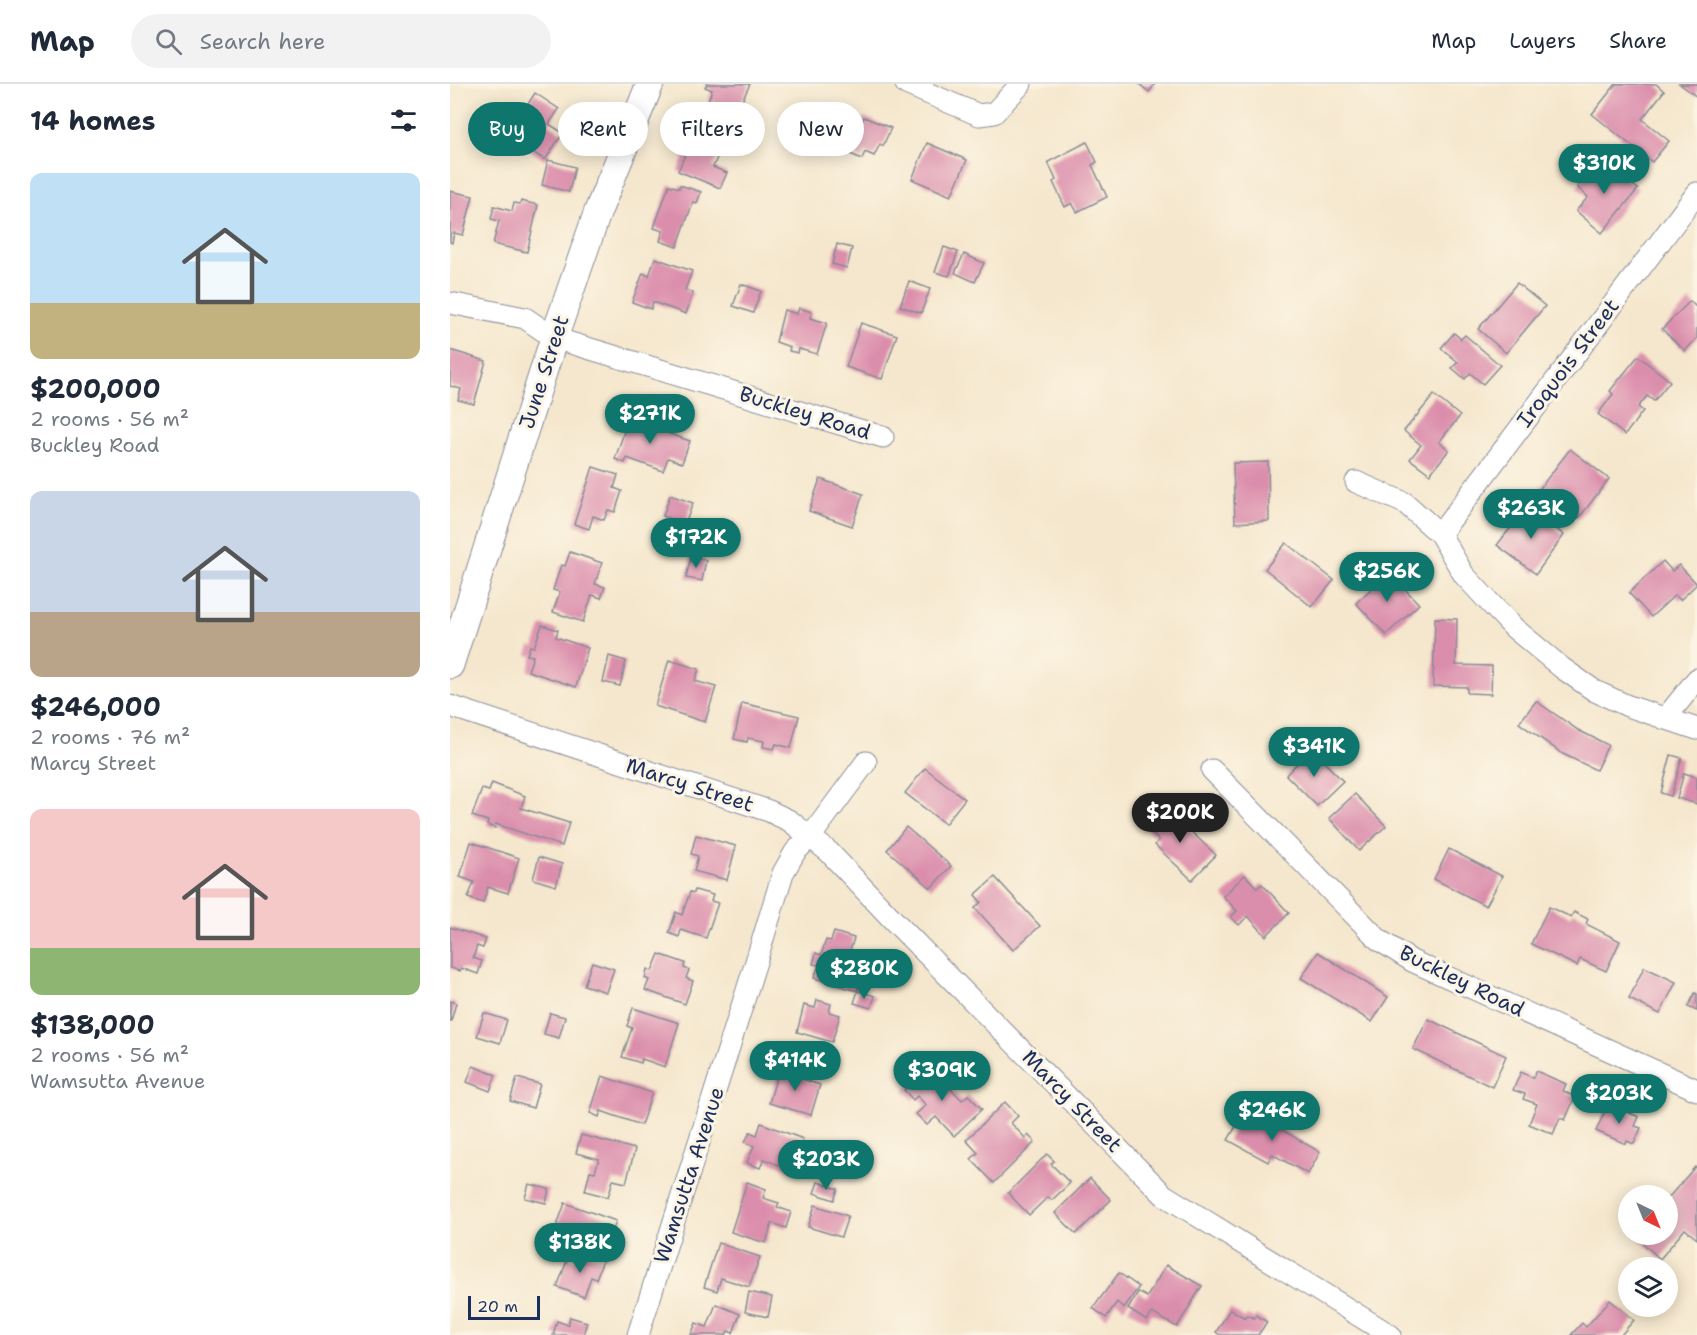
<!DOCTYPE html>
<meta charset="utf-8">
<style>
body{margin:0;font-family:"Shantell Sans",sans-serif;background:#f2f2f3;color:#1f2937;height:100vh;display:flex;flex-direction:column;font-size:22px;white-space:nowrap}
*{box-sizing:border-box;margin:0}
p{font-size:20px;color:#747a83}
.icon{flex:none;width:33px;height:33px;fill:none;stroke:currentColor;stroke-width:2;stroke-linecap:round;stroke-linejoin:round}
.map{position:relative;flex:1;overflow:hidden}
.drawer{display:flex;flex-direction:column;background:#fff;width:450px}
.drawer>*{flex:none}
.top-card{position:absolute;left:18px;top:18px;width:570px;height:54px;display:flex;gap:12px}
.needle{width:39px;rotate:137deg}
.tools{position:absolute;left:1168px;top:1101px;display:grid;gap:12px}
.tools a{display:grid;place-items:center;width:60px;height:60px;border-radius:50%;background:#fff;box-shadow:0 3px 15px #0003;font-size:30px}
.scale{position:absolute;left:18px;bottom:15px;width:72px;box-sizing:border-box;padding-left:6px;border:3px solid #1b2f5e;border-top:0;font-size:16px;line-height:21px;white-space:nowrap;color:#1b2f5e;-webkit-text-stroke:4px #fcf5e5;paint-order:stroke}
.price{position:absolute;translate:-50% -51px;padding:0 14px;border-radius:21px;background:#0f766e;color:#fff;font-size:20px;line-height:39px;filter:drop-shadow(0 2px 3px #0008)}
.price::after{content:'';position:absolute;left:50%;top:36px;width:18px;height:14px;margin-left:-9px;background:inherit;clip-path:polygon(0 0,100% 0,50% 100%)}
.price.active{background:#222;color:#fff}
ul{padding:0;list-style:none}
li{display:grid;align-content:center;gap:12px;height:318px;padding:0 30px}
li span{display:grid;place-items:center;height:186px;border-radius:12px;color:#555}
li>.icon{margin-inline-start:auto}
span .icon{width:108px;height:108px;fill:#fffc;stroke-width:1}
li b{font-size:26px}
h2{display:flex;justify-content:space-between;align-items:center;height:72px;padding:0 30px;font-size:26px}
.pill{padding:0 21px;border-radius:27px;background:#fff;box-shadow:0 3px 15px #0003;font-size:21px;line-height:54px}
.pill.active{background:#0f766e;color:#fff}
header{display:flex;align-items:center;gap:36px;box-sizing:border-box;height:84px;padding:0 30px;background:#fff;border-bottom:2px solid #e0e1e3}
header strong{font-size:28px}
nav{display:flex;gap:33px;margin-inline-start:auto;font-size:21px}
.search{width:420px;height:54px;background:#f2f2f3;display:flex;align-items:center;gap:15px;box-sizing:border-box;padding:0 21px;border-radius:33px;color:#747a83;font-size:22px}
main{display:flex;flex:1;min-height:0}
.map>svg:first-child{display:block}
.building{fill:#db8eac}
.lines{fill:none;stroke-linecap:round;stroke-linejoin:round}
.minor-casing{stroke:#888b96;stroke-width:23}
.tertiary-casing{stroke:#888b96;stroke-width:29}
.minor{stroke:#fff;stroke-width:21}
.tertiary{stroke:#fff;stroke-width:27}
.labels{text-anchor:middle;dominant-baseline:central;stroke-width:6;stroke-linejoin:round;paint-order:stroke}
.street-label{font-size:21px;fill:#1b2f5e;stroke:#fcf5e5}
</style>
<header>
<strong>Map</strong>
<div class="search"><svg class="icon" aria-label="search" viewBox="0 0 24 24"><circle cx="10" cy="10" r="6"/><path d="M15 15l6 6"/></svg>Search here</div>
<nav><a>Map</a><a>Layers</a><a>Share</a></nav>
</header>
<main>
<section class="drawer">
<h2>14 homes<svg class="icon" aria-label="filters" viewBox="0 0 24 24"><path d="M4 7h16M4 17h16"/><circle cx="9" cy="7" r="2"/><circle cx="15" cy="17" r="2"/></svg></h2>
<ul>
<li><span style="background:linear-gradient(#bfe0f5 70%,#c2b280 0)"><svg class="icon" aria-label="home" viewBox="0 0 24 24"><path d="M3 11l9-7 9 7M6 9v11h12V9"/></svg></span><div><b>$200,000</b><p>2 rooms · 56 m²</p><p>Buckley Road</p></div></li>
<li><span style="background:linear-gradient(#c9d6e8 65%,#b9a48a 0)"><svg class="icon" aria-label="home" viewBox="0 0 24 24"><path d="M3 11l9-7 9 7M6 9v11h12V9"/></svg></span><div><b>$246,000</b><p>2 rooms · 76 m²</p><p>Marcy Street</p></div></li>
<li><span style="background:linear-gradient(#f6c9c9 75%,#8fb573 0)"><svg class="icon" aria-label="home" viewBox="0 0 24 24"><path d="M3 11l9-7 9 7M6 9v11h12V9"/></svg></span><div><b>$138,000</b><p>2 rooms · 56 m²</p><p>Wamsutta Avenue</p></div></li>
</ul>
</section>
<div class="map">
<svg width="1247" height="1251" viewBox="0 0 1247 1251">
<rect width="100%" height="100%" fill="#fcf5e5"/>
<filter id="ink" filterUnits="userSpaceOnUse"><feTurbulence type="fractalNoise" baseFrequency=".0167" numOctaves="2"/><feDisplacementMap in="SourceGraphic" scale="12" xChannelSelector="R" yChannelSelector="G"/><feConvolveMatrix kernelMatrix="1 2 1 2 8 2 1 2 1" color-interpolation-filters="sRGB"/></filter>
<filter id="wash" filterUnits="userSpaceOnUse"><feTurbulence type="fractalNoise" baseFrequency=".008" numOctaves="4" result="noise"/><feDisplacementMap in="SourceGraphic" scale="24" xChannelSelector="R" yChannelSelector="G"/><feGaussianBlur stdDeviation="1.35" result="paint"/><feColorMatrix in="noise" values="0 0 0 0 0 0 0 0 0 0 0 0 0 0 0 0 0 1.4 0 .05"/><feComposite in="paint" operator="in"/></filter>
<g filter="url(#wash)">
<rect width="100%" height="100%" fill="#f5e7cd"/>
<g id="blocks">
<!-- building -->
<g class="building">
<path d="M257 0H300L290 21 282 19 280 24 258 17 262 6 255 3Z"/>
<path d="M689 0H705L699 8Z"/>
<path d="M1166 0H1206L1214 7 1192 35 1219 57 1202 78 1142 30Z"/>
<path d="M1230 0H1247V13Z"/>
<path d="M85 9 109 25 99 40 113 49 95 76 43 42 56 21 71 31Z"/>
<path d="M345 22 367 33 355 57 333 47Z"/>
<path d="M414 33 441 44 433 62 430 60 424 72 415 68 412 75 398 69Z"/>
<path d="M262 42 284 51 276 69 270 67 263 83 277 89 270 104 228 87 243 52 256 57Z"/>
<path d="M637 58 647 78 642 81 657 113 627 128 622 119 615 123 603 98 606 96 598 78Z"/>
<path d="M477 59 517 76 501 112 462 95Z"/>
<path d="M1151 74 1188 105 1152 149 1126 127 1138 113 1127 103Z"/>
<path d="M98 76 125 83 119 108 92 101Z"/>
<path d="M219 101 229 104 230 101 251 108 247 119 243 118 227 163 210 157 213 147 204 144Z"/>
<path d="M0 107 23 112 13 151 4 149 2 159 0 158Z"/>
<path d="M71 117 88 121 77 168 43 160 49 137 41 135 44 122 62 127 64 119 70 120Z"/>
<path d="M387 160 402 164 397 184 382 180Z"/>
<path d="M494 163 508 168 499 192 485 188Z"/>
<path d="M514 170 534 179 525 198 505 189Z"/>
<path d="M205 174 242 187 235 206 243 209 236 230 203 218 201 225 182 218 193 189 199 192Z"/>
<path d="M459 197 480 205 471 229 450 222Z"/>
<path d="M1067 199 1095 222 1056 269 1028 245Z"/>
<path d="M291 200 311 207 303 229 283 222Z"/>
<path d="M1240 217 1247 224V254L1235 267 1212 245Z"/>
<path d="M349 224 362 228 360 234 377 239 367 270 349 265 348 269 339 267 340 263 326 258 334 226 347 230Z"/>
<path d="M411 239 447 251 432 295 396 283Z"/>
<path d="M1004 249 1011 255 1015 251 1050 281 1033 300 1020 289 1015 295 1002 284 1008 278 991 264Z"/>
<path d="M0 266 36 277 24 320 8 316 11 305 0 302Z"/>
<path d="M1188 272 1220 297 1204 317 1197 312 1188 323 1193 327 1175 351 1148 330 1163 310 1160 307Z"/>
<path d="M984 311 1010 332 989 358 999 366 980 390 960 375 971 361 954 347Z"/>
<path d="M180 330 196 336 194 341 240 357 232 379 218 374 213 387 177 374 175 379 165 375Z"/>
<path d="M1120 365 1159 395 1129 434 1090 404Z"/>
<path d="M818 378 819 437 785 439 783 379Z"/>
<path d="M143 383 168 391 164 404 172 407 165 428 158 426 154 436 143 432 139 445 124 440Z"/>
<path d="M370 395 413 410 402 442 359 427Z"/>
<path d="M220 411 243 419 235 440 213 432Z"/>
<path d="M1077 423 1114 451 1086 490 1047 461Z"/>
<path d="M836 459 884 496 862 523 815 485Z"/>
<path d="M120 468 152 479 145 500 155 503 151 514 142 511 133 538 103 528 110 508 103 506 111 481 115 482Z"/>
<path d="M241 473 256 476 252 497 236 494Z"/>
<path d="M1213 477 1222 487 1229 481 1247 500 1230 516 1225 511 1201 533 1179 509Z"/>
<path d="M939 488 969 520 936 551 906 519Z"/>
<path d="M985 534 1007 535 1006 581 1042 582 1041 610 1017 609V603L983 602Z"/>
<path d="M92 541 108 546 106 553 138 564 126 603 78 587 83 572 77 571 80 562 84 563Z"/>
<path d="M159 572 176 577 170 602 153 598Z"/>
<path d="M219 576 249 585 245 597 266 603 255 638 205 622Z"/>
<path d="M1086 617 1128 646 1158 661 1146 686 1113 670 1069 639Z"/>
<path d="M292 619 349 632 341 664 326 660 324 665 313 663 314 657 298 654 297 658 284 655Z"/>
<path d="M861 665 893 697 867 722 836 691Z"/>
<path d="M1221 671 1232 674 1221 712 1211 709Z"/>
<path d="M475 684 515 715 495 740 455 709Z"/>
<path d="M1234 689 1247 693V720L1227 714Z"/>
<path d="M42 699 75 712 71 724 119 739 112 762 46 740 45 744 37 741 38 737 22 732 32 705 39 707Z"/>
<path d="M905 710 936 742 909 767 879 734Z"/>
<path d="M716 724 766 771 742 796 705 761 709 756 696 745Z"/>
<path d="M456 743 501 782 481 804 437 766Z"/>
<path d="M246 751 286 762 277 796 244 787 248 772 241 770Z"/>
<path d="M21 758 69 774 58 809 38 803 33 819 18 814 24 798 10 793Z"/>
<path d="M999 765 1052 792 1036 822 984 795Z"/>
<path d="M89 773 112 780 106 802 83 795Z"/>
<path d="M795 791 807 804 812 800 839 829 816 852 798 832 789 841 781 833 787 827 773 812Z"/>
<path d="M545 793 590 842 563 866 525 824 531 818 525 811Z"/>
<path d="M245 806 263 811 261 817 268 819 256 854 231 846 229 853 219 849 226 828 232 831 240 808 244 809Z"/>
<path d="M1099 823 1121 833 1124 828 1138 835 1136 840 1170 857 1156 887 1130 875 1127 882 1081 860Z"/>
<path d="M0 843 36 855 33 864 27 862 23 874 32 877 28 890 11 884 10 887 0 884Z"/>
<path d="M384 848 404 854 396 879 413 884 407 907 364 894 369 881 363 880 366 869 371 871 376 856 381 857Z"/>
<path d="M868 868 938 913 922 938 851 894Z"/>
<path d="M209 870 235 879 234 884 239 886 236 894 243 897 235 920 195 906 199 896 195 894 197 885 202 887Z"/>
<path d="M142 878 164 885 156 908 134 901Z"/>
<path d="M1194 883 1226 898 1210 930 1179 915Z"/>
<path d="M408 907 425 912 421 924 404 919Z"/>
<path d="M1245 909 1247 910V927L1238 923Z"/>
<path d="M367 916 381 920 379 928 390 931 382 958 347 948 354 921 365 924Z"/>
<path d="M0 917 6 919 1 937H0Z"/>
<path d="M183 924 229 939 215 983 192 975 191 979 172 973 182 944 177 942Z"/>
<path d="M34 929 57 936 50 959 27 952Z"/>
<path d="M100 929 115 933 109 954 94 950Z"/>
<path d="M978 935 1056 972 1042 1003 963 965Z"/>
<path d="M482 980 490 988 487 991 512 1016 518 1011 532 1025 504 1052 486 1033 477 1041 466 1030 476 1021 467 1012 463 1016 454 1006Z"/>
<path d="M23 982 46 991 40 1007 17 998Z"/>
<path d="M343 984 357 989 355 996 370 1001 361 1031 319 1019 328 988 341 991Z"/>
<path d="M1086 987 1116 1000 1113 1007 1125 1013 1115 1036 1110 1034 1103 1050 1079 1040 1087 1020 1073 1015 1075 1010 1063 1006 1071 988 1083 994Z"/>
<path d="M152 992 202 1009 191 1041 151 1027 149 1033 140 1029Z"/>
<path d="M67 994 90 1000 83 1024 60 1017Z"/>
<path d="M555 1018 568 1032 561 1039 575 1054 578 1051 585 1058 544 1099 521 1075 528 1069 516 1056Z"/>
<path d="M1158 1020 1189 1033 1185 1042 1191 1044 1184 1060 1177 1057 1176 1060 1146 1047Z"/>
<path d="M796 1025 870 1068 858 1090 822 1070 818 1078 778 1056Z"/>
<path d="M311 1039 353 1055 341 1086 314 1075 310 1084 297 1079 304 1062 295 1058 300 1048 307 1051Z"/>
<path d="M131 1051 185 1065 176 1099 163 1096 158 1113 135 1107 140 1087 145 1088 149 1075 126 1069Z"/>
<path d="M597 1070 604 1077 601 1080 620 1099 602 1116 598 1113 579 1131 558 1109Z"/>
<path d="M1245 1083 1247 1084V1155L1235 1145 1210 1175 1183 1150H1218V1114Z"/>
<path d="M640 1094 661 1116 626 1150 605 1129Z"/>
<path d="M297 1098 316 1105 313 1114 329 1119 327 1123 341 1128 336 1144 322 1139 316 1159 281 1148Z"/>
<path d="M368 1098 388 1105 384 1116 364 1109Z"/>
<path d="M79 1100 99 1105 96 1119 75 1114Z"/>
<path d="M115 1119 166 1137 156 1165 105 1147Z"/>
<path d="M365 1121 398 1132 391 1153 358 1143Z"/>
<path d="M268 1159 310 1173 299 1203 271 1194 267 1207 254 1203Z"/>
<path d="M128 1167 153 1176 146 1195 141 1193 134 1213 107 1203 118 1174 125 1177Z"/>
<path d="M716 1181 752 1202 727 1243 702 1229 697 1237 678 1225 688 1208 697 1213Z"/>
<path d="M669 1189 689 1203 674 1224 667 1218 656 1234 643 1224Z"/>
<path d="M299 1208 322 1213 318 1233 295 1228Z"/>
<path d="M1160 1216 1184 1236 1171 1251H1121L1132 1239 1136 1243Z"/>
<path d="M266 1220 290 1230 283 1249 278 1247 276 1251H241L246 1239 257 1243Z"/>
<path d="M780 1225 795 1234 797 1231 804 1234 806 1231 817 1238 808 1251H770L766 1248Z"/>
<path d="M120 1233 137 1238 133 1251H103L107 1237 118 1241Z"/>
</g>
</g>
</g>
<g filter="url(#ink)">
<use href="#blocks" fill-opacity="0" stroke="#888b96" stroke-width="1.5"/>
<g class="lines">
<defs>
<g id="minor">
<path d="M456 0 529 31 544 29 571 0"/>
<path d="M0 219 75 234 104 254 433 353"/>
<path d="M906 398 955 419 990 450 1014 491 1041 520 1064 544 1112 584 1145 607 1178 622 1247 645"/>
<path d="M990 450 1247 109"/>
<path d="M0 622 319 727 340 737 379 768 446 839 714 1111 940 1251"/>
<path d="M1215 635 1247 595"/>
<path d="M762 686 929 856 962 877 1247 1006"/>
<path d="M188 1251 305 881 333 789 345 768 361 752 416 678"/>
</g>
<path id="tertiary" d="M0 581 104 254 148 127 200 0"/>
</defs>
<!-- minor casing -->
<use href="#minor" class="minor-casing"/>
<!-- tertiary casing -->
<use href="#tertiary" class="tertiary-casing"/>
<!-- minor -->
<use href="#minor" class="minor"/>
<!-- tertiary -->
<use href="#tertiary" class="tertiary"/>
</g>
</g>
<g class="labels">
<!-- street labels -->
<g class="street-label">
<text transform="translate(1118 279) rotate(-53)">Iroquois Street</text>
<text transform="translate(94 288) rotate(-72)">June Street</text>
<text transform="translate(355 329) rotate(17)">Buckley Road</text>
<text transform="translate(240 701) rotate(18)">Marcy Street</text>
<text transform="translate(1012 897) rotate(26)">Buckley Road</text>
<text transform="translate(622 1017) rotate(46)">Marcy Street</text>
<text transform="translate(239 1091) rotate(-72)">Wamsutta Avenue</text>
</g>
</g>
</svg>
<div class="tools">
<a><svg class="needle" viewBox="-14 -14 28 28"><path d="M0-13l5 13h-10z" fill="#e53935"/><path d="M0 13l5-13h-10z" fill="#747a83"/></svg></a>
<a><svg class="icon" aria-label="layers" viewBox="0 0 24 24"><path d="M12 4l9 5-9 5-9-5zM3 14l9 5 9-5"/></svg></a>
</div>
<div class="scale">20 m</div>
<b class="price" style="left:1154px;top:111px">$310K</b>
<b class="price" style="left:200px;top:361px">$271K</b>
<b class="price" style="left:1081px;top:456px">$263K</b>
<b class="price" style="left:246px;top:485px">$172K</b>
<b class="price" style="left:937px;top:519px">$256K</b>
<b class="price" style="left:864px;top:694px">$341K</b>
<b class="price active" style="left:730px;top:760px">$200K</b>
<b class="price" style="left:414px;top:916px">$280K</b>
<b class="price" style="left:345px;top:1008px">$414K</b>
<b class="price" style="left:492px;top:1018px">$309K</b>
<b class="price" style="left:1169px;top:1041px">$203K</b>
<b class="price" style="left:822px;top:1058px">$246K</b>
<b class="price" style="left:376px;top:1107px">$203K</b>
<b class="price" style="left:130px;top:1190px">$138K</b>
<div class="top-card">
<a class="pill active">Buy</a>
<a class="pill">Rent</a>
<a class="pill">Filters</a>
<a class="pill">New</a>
</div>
</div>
</main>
